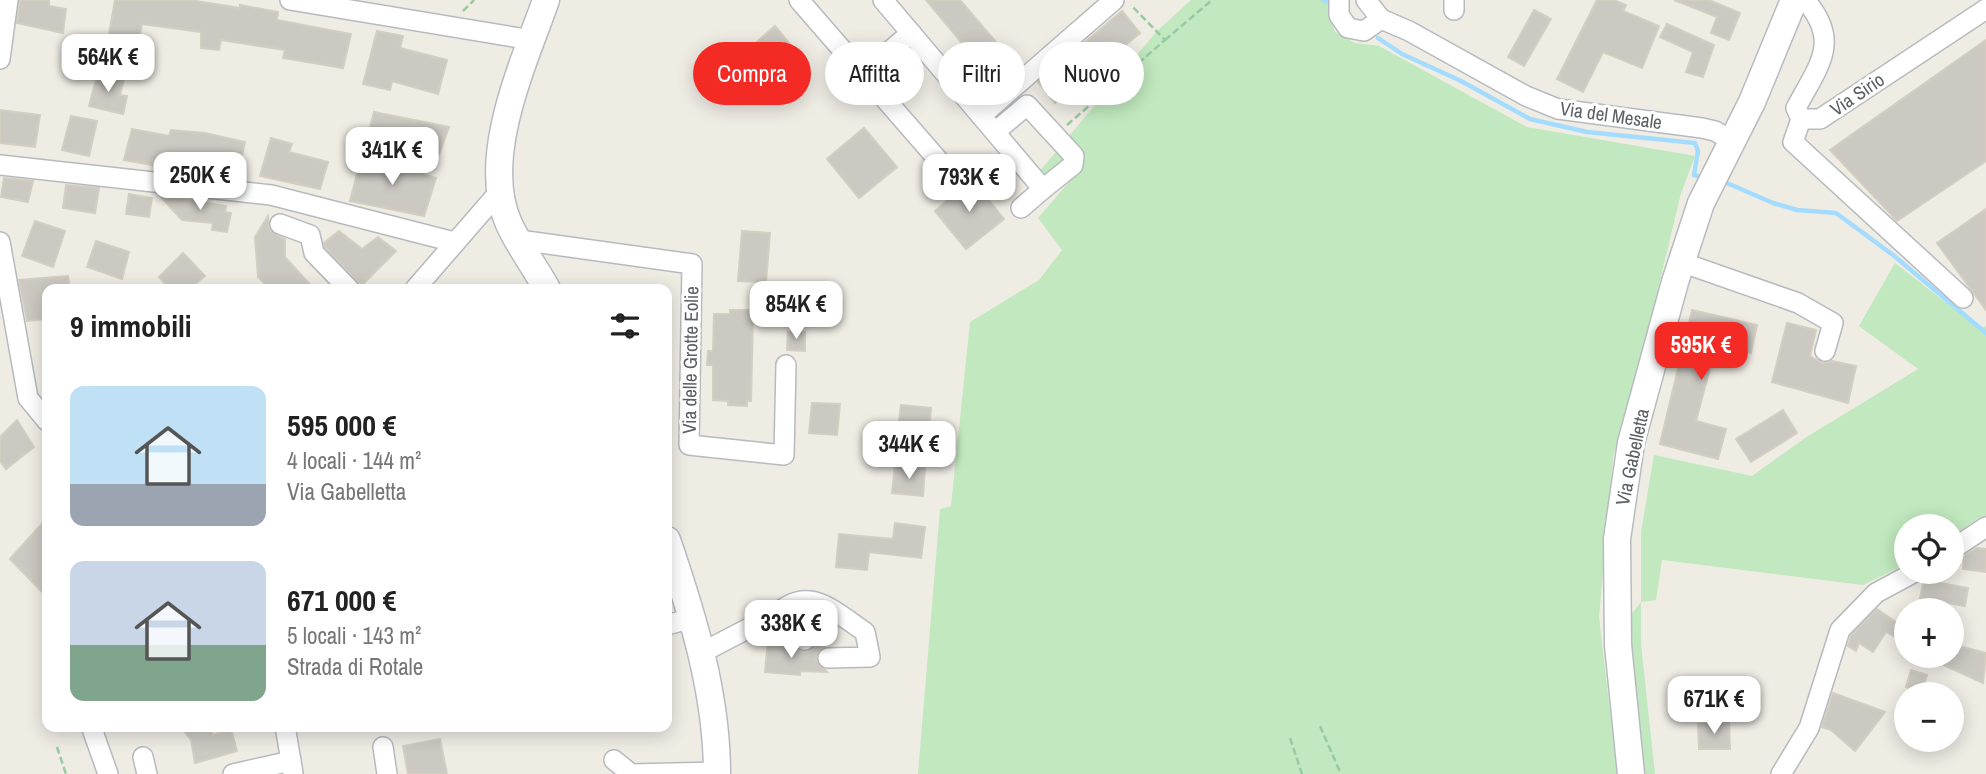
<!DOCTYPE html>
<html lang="it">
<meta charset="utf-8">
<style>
body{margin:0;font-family:"Archivo Narrow",sans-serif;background:#f6f6f6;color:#222;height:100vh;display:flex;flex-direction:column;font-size:26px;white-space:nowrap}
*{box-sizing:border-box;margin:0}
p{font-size:23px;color:#767676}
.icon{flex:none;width:38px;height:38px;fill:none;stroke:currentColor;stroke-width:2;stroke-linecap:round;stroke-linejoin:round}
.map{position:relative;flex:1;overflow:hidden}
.details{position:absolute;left:42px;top:284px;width:630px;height:448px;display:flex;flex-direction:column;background:#fff;border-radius:14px;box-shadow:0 4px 18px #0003}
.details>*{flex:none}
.banner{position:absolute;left:693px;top:42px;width:665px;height:63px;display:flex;gap:14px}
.buttons{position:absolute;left:1894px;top:514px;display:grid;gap:14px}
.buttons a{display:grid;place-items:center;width:70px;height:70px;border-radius:50%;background:#fff;box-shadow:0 4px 18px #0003;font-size:35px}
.price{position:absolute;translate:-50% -60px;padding:0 16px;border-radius:14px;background:#fff;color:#222;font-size:23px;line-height:46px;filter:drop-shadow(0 2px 4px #0008)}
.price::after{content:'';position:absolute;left:50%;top:42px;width:21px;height:16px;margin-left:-10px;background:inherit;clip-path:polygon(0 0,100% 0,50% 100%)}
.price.selected{background:#f42a25;color:#fff}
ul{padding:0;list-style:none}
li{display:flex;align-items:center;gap:21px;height:175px;padding:0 28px}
li span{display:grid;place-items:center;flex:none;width:196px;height:140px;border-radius:14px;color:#555}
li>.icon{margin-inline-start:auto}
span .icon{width:84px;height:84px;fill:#fffc;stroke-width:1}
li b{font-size:30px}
h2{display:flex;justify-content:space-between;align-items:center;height:84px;padding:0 28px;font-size:30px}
.tag{padding:0 24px;border-radius:32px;background:#fff;box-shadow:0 4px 18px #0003;font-size:24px;line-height:63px}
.tag.selected{background:#f42a25;color:#fff}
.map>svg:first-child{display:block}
.green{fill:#c1e8be}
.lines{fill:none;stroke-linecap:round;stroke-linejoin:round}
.stream{stroke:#a4dcff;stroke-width:4.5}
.building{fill:#ccc9c3;stroke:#d4cec1;stroke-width:2}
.street-casing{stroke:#b6babf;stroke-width:22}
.secondary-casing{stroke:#b7bbc1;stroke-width:29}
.path{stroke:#97caa3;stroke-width:2.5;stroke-dasharray:7 3.5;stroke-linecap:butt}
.street{stroke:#fff;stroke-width:19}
.secondary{stroke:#fff;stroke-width:26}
.labels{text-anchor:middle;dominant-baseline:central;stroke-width:6;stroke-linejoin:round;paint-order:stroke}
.street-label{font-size:19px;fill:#5c6065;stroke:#fff}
</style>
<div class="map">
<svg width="1986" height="774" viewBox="0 0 1986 774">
<rect width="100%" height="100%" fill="#efece4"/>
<!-- green -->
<g class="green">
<path d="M1191 0H1331L1329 13 1335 32 1355 43 1379 46 1527 127 1695 156 1681 193 1646 339 1613 457 1599 617 1617 774H918L940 509 951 506 970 322 1039 280 1062 250 1038 218 1082 167 1034 178 1157 31Z"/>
<path d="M1895 263 1980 329 1986 326V519L1983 521 1979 518 1951 537V527H1906V564L1863 585 1662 560 1656 600 1641 602V644L1655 774H1645L1636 714 1630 616 1641 602V532L1654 455 1752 476 1805 438 1918 369 1859 326Z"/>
</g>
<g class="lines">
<!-- stream -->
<g class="stream">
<path d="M1323 0 1326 2"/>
<path d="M1378 38 1402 54 1461 81 1530 119 1587 132 1695 143 1698 151 1694 175 1705 178"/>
<path d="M1727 183 1773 203 1797 210 1836 213 1893 255 1986 333"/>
</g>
</g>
<!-- building -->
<g class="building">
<path d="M20 0H49V6L66 9 63 33 17 23Z"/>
<path d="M115 0H190L240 8V5L278 12 277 20 351 34 343 68 283 58 285 50 221 40 219 50 201 48V32L142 24 138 45 108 40Z"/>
<path d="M926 0H960L1014 63 1003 72 1007 77 997 85Z"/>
<path d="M1597 0H1614L1626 5 1623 11 1659 26 1642 68 1603 52 1583 92 1557 79Z"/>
<path d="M1674 0H1709L1740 13 1729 40 1711 33 1717 17Z"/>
<path d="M1534 10 1551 19 1524 66 1508 57Z"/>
<path d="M1122 11 1140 33 1055 103 1038 82Z"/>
<path d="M1667 24 1714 45 1703 77 1686 72 1693 52 1660 37Z"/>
<path d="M775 26 807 65 770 96 738 58Z"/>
<path d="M377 31 403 36 400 48 447 60 438 94 392 81 390 90 363 84Z"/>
<path d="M1986 40V161L1897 221 1830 150Z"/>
<path d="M98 72 124 79 120 95 127 96 123 114 89 106Z"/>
<path d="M0 110 40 115 35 147 0 143Z"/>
<path d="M374 112 449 127 439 154 368 136Z"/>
<path d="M71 116 97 121 89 156 62 150Z"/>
<path d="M864 128 897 167 859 198 827 159Z"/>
<path d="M132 129 169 136 171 130 205 133 245 142 238 175 188 169 153 160 152 165 124 160Z"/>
<path d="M271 138 292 144 289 152 328 162 320 189 260 176Z"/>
<path d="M362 155 436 178 424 216 350 201Z"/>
<path d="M4 178 33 181 28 202 1 197Z"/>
<path d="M972 179 1004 219 966 249 935 211Z"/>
<path d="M66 185 99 188 95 213 63 208Z"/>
<path d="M129 194 152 198 149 217 126 214Z"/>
<path d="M159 195 226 206 225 212 231 213 227 232 212 230 213 223 182 220Z"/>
<path d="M1986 209V310L1937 243Z"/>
<path d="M268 216 270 231 285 239V257L314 289H270L258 277 255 237Z"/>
<path d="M35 221 65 231 53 267 22 256Z"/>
<path d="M339 231 362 249 378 237 396 251 361 286 325 247 324 243Z"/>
<path d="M742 231 770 233 766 282 738 281Z"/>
<path d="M96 241 129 252 122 279 87 267Z"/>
<path d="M183 253 205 276 190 289H170L159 277Z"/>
<path d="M68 276 70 289H47V319L27 321 19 280Z"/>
<path d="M730 310H750V316H753L751 401H747V406L728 405V401L713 400V365H707L708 351H713L714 314H730Z"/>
<path d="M1692 310 1757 325 1751 353 1716 345 1696 421 1726 429 1718 459 1660 444Z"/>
<path d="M1787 323 1816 330 1810 356 1822 363 1832 361 1856 366 1848 403 1772 382Z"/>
<path d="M788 332H805V351L787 350Z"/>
<path d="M812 403 840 404 837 435 809 433Z"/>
<path d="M901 405 931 408 928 440 897 437Z"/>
<path d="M1783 410 1797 433 1751 462 1736 439Z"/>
<path d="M17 420 34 447 6 469 0 461V437Z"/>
<path d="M895 465 925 468 923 496 892 493Z"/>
<path d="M47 518V597L10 559Z"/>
<path d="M895 523 925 527 921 558 869 552 867 570 836 567 839 534 893 539Z"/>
<path d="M1977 548 1986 549V572L1963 569 1964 556Z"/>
<path d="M1924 580 1968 588 1965 606 1920 598Z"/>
<path d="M1877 609 1902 626 1895 637 1886 632 1873 652 1859 643 1856 651 1848 646 1851 636Z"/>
<path d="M768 640 802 652H808L815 646 824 647 818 652 816 659 827 672 800 671V675L765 672Z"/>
<path d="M1951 644 1986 653 1983 683 1924 656H1951Z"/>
<path d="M1911 670 1927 675 1922 692 1906 687Z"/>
<path d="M1833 693 1885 712 1855 751 1831 730 1822 727Z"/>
<path d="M1729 723 1730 749H1699L1698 724Z"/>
<path d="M180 726H210L213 735 231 729 237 751 195 763 191 740Z"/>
<path d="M440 739 447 774H408L403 746Z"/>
</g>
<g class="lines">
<defs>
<g id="street">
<path d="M290 0 532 40"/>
<path d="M799 0 939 161"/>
<path d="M883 0C936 63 990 126 1043 189L1073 165 1074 156 1027 105 995 132"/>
<path d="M1339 0V15L1348 28 1364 31 1381 19"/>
<path d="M1366 0 1381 19 1409 31 1526 96 1558 109 1702 128 1715 131 1732 141"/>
<path d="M1805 0C1842 42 1818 66 1796 108L1801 119H1820L1986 9"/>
<path d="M1454 10V0"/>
<path d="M0 59 8 0"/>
<path d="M864 73 911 33"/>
<path d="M981 116 1114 0"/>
<path d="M1801 119 1793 142 1963 298"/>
<path d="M0 165 271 195 454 242"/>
<path d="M1021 208 1043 189"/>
<path d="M280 224 310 235 314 253 349 289"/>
<path d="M519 240 692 264 689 445 784 455 786 365"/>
<path d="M0 242 28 398 47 421"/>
<path d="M1681 262 1798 303 1833 323 1825 351"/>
<path d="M415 289 500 191"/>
<path d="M1951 550 1986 527"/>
<path d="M667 625 692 618"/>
<path d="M765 626 805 640"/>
<path d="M701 653 751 627 765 626C803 580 827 606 865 632L870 657 828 658"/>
<path d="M91 726 108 774"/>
<path d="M285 726 293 773"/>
<path d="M383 747 387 774"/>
<path d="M143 757 147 774"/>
<path d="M614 760 630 773"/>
<path d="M233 774 291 761"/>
<path d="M630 774 717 772"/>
<path d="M1781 774 1809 728 1840 630 1876 593 1915 572"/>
</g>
<g id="secondary">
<path d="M546 0C524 63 479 158 509 224 519 246 535 267 547 289"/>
<path d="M667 540C693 616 717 694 717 774"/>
<path d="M1631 774 1618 645 1617 539 1631 443 1675 282 1701 203 1752 102 1794 0"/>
</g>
</defs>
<!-- street casing -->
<use href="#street" class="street-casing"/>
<!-- secondary casing -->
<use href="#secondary" class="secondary-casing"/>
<!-- path -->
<g class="path">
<path d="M463 11 474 0"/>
<path d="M1165 40 1212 0"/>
<path d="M1067 125 1165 40 1131 5"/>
<path d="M1320 726 1341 774"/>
<path d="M1290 738 1302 774"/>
<path d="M57 747 66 774"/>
</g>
<!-- street -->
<use href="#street" class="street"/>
<!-- secondary -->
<use href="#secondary" class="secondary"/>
</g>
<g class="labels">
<!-- street labels -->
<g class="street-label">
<text transform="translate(1857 94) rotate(-34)">Via Sirio</text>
<text transform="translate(1611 115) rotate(8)">Via del Mesale</text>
<text transform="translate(690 360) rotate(-89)">Via delle Grotte Eolie</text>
<text transform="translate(1632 457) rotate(-78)">Via Gabelletta</text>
</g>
</g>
</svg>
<div class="buttons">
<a><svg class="icon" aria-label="locate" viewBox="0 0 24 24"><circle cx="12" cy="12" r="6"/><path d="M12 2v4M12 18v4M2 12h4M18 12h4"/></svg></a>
<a>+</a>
<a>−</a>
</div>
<b class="price" style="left:108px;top:94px">564K €</b>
<b class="price" style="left:392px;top:187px">341K €</b>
<b class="price" style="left:200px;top:212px">250K €</b>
<b class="price" style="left:969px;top:214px">793K €</b>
<b class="price" style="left:796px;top:341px">854K €</b>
<b class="price selected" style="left:1701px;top:382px">595K €</b>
<b class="price" style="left:909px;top:481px">344K €</b>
<b class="price" style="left:791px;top:660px">338K €</b>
<b class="price" style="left:1714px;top:736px">671K €</b>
<div class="banner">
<a class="tag selected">Compra</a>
<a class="tag">Affitta</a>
<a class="tag">Filtri</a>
<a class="tag">Nuovo</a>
</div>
<section class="details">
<h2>9 immobili<svg class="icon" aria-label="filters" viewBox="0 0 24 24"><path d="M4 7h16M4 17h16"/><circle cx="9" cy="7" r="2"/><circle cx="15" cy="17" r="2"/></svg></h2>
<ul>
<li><span style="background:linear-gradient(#bfe0f5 70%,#9aa5b1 0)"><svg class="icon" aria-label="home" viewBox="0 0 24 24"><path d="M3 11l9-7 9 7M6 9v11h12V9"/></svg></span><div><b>595 000 €</b><p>4 locali · 144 m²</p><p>Via Gabelletta</p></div></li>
<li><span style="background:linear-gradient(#c9d6e8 60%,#7fa58c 0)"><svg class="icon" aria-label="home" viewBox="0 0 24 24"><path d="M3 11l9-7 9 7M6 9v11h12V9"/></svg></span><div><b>671 000 €</b><p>5 locali · 143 m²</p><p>Strada di Rotale</p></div></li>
</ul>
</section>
</div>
